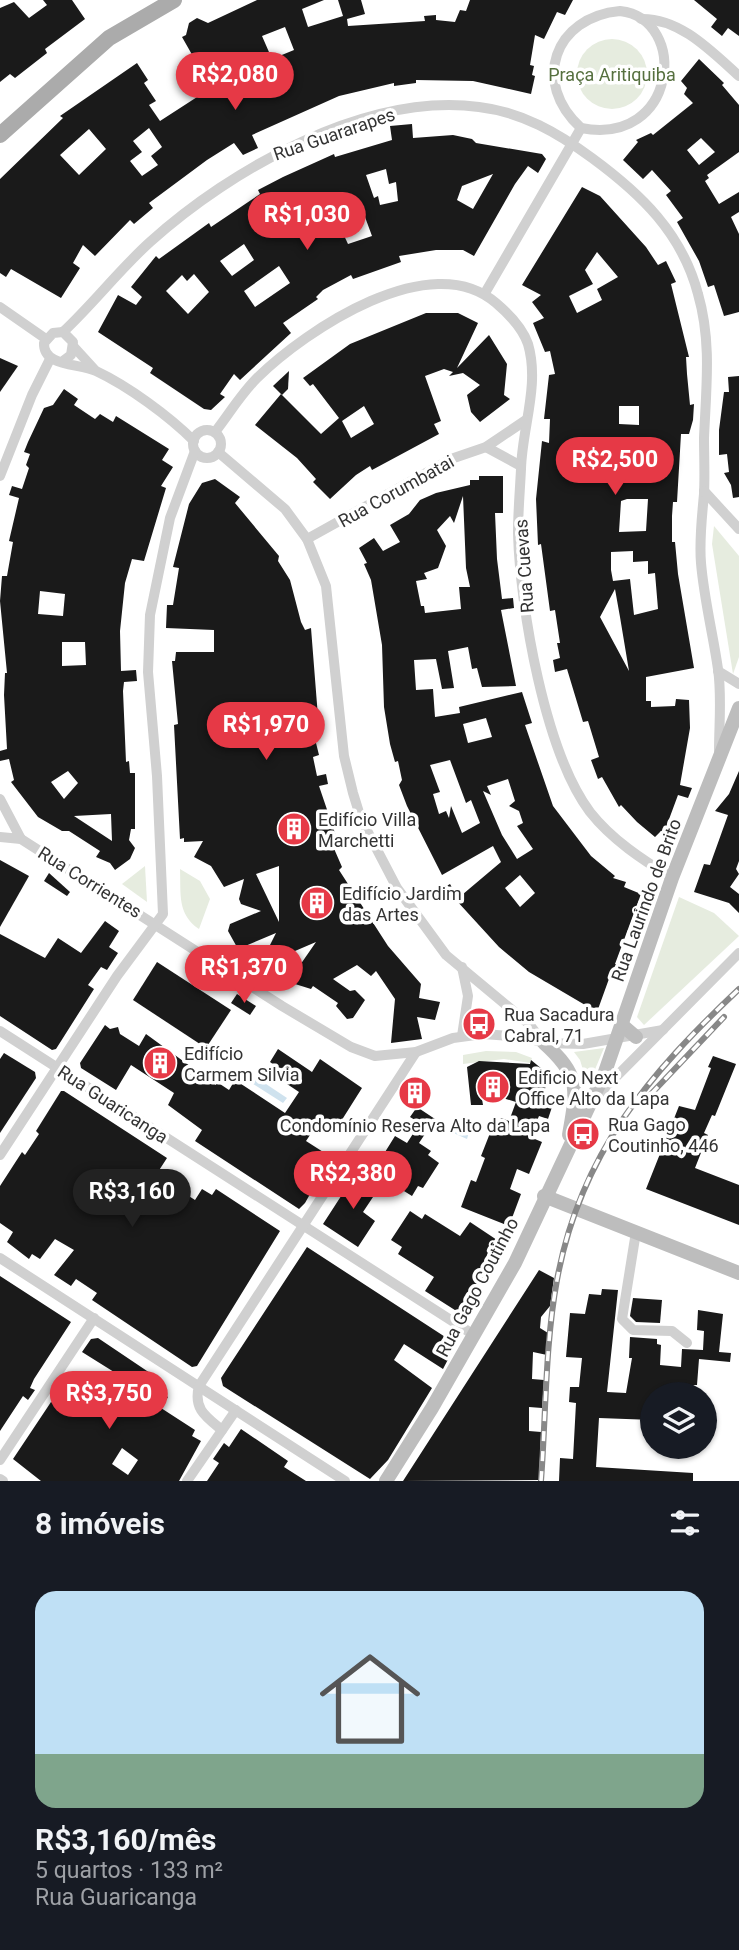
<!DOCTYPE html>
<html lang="pt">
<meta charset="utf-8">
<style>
body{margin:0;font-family:Roboto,sans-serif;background:#242831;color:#f1f3f6;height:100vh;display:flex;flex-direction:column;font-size:26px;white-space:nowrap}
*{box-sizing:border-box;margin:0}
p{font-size:23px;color:#9ea1a6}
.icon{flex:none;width:38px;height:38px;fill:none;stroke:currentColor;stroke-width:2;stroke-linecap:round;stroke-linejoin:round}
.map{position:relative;height:1481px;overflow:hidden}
.drawer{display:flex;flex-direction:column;background:#171b24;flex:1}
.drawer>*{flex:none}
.fabs{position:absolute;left:640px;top:1382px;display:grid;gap:14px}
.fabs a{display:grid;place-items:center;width:77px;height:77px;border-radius:50%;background:#171b24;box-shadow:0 2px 5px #0004;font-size:35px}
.price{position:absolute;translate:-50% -60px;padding:0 16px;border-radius:24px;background:#e63946;color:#fff;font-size:23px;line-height:46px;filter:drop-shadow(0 2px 4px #0008)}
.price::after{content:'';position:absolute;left:50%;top:42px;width:21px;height:16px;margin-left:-10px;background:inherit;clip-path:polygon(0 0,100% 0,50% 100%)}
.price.current{background:#222;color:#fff}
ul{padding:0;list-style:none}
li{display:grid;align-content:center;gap:14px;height:371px;padding:0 35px}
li+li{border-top:2px solid #363941}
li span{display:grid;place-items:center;height:217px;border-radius:21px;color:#555}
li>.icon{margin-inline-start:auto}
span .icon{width:126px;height:126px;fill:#fffc;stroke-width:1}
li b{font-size:30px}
h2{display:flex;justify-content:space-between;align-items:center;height:84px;padding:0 35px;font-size:30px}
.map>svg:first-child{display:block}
.green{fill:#e6ecdf}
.water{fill:#cfe2ee}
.building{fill:#1a1a1a;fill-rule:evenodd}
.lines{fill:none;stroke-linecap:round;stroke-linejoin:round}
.street{stroke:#d0d0d0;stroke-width:10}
.secondary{stroke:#bdbdbd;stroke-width:14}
.primary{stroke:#ababab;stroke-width:16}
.rail-casing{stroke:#888;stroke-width:6}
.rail{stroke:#fff;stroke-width:3.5;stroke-dasharray:10;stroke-linecap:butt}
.labels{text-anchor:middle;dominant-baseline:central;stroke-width:7;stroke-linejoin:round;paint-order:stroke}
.park-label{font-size:18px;fill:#56703f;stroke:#fff}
.street-label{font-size:18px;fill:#333;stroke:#fff}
.poi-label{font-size:18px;fill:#333;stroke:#fff;text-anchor:start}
</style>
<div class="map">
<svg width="739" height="1481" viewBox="0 0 739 1481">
<rect width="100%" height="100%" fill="#fff"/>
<!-- green -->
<g class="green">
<circle cx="612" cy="74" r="35"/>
<path d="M714 526 739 556V657L733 674 712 544Z"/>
<path d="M145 866 147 902 122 884Z"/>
<path d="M180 869 200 881 210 899 199 929C177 914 181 894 180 869Z"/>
<path d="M679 897 714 913 739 936 644 1025 637 1017Z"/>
<path d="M604 1048 588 1086 580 1060 574 1052Z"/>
<path d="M486 1051 516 1052 532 1058 530 1063 504 1059 463 1064V1055Z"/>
</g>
<!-- water -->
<g class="water">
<path d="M251 1074 287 1098 283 1103 247 1080Z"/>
<path d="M457 1124 469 1132 467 1139 449 1131 452 1125Z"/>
</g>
<!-- building -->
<g class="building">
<path d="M43 0H72L85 19 45 49 47 53 15 78 10 74 0 82V8L14 2 29 18 47 5Z"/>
<path d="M257 0H324L302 9 308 27 343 16 338 0H361L365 14 347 19 348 26 425 21 424 16 436 15V20L455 22 460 10 466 11 470 0H573L565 15 557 12 544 39 535 35 530 65 534 66 532 75 535 76 531 94 473 81 416 80V83L394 86V83L339 96 252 135 258 148 243 155 234 143 207 160 149 203 153 208 134 224 130 220 95 256 83 245 73 263 80 268 61 298 11 269 6 277 0 273V179L63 118 60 116 137 63 148 80 144 83 156 101 149 105 160 121 211 88 182 37 186 35 189 23 197 18 208 23ZM285 27 294 50 272 59 262 36ZM243 52 257 82 237 92 223 63ZM149 128 162 147 151 156 158 165 142 176 130 161 142 152 133 141ZM89 129 106 149 79 175 60 155Z"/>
<path d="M694 0H739V36L728 28 722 36 711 27 717 19Z"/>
<path d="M699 59 724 83 722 85 739 105V152L707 175 709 178 705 181 719 204 739 192V212L731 217 739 234V312L724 316 714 285 708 287 699 261 677 222 683 218 666 195 671 191 652 170 643 179 623 160 638 142 636 140 651 133 653 135 693 103 684 94 687 88 681 81ZM701 138 715 152 699 165 687 150Z"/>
<path d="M412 124 413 138 453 135 472 139 476 143 542 154 546 159 538 173 528 166 515 184 474 256 463 250H436L399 256 401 262 353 279 351 275 323 290 316 297 318 299 283 323 291 333 240 380 234 374 220 394 225 397 211 410 204 409 150 373 153 368 98 332 118 295 136 305 142 297 131 287 156 256 159 259 209 223 211 227 260 194 258 190 283 177 334 154 335 157 392 140 390 126ZM386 169 389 184 396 182 398 201 380 205 378 196 374 198 366 175ZM493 174 473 209 457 200 462 186ZM365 217 372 236 348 244 340 227ZM244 244 254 260 232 276 220 261ZM279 266 290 283 255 307 244 291ZM194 274 209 292 188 314 166 291 182 275 187 281Z"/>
<path d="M582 187 600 196 646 247 658 265 666 261 676 282 671 284 689 357H686L687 374 690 405 694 404 693 420 689 434H681L677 502H673L672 516V542H675L678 574 694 668 646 677V701H651V707L675 706 676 699 689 700 690 728 680 785 692 788 688 798 678 795 668 822 677 830 673 841 661 831 655 837 637 822 621 805 619 807 602 777 598 779 591 760 599 757 588 721 583 722 567 669 555 672 553 660 560 658 557 643H560L555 610 550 611 541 544 538 545 536 499 542 441 549 443 550 419H544L549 375 555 374 550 351 545 352 533 323 544 318 532 302 541 295 522 285ZM597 252 618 277 597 289 602 300 577 313 569 296 593 284 585 270ZM619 406H639V425L619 424ZM627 499H648L646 531 619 532 621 501ZM633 551V562L648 561V574L655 573 658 609 634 615 630 579 613 581 611 570V552ZM615 589 620 617 629 671 600 617Z"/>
<path d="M426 313H458L478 323 457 368 489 335 507 364 504 395 510 399 480 422 471 412 467 395 480 385 463 373 449 376 453 372 444 369 425 376 441 421 434 424 439 434 372 470 370 466 356 475 330 499 313 482 316 479 297 458 255 425 281 394 321 434 339 418 313 384 310 386 303 378 350 344ZM364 406 374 424 351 438 342 421Z"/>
<path d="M0 358 18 366 0 392Z"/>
<path d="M289 371 288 389 282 395 273 386Z"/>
<path d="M739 376V497L733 498 731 485 724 473 729 472 727 454 719 455V430L724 392H729L728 377Z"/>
<path d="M64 389 78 399 74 405 95 419 100 414 113 422 116 416 169 449 162 460 173 467 161 486 166 488 144 561 132 559 125 583 120 631 121 671 136 670 137 681 124 682 123 691 126 762 129 761 130 773H135V829H131L129 840 135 848 130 859 115 870 110 863 96 857 100 851 69 831H62L38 817 11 782 14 780 9 759 0 761V751L7 749 4 695 5 673H7L0 601 2 576H7L13 542 9 541 19 498 9 495 12 486 22 489 29 468 26 465 30 454 24 452 28 442 44 408 53 405ZM40 591 65 594 63 616 38 614ZM62 642H85L86 665 62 666ZM68 771 78 783 64 799 51 782ZM111 814 112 841 74 816Z"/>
<path d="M479 476H503V513H495L497 559 502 599 513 598 514 608 501 610 516 686 482 687 477 668 472 669 468 647 448 651 454 688 442 689 436 659 414 660 416 690 433 689 435 717 460 713 459 707 522 692 532 723 525 725 553 806 591 856 615 876 613 878 626 882 624 887 641 894 615 964 628 968 623 981 610 976 597 1012 529 972 499 947 456 900 501 862 493 846 442 875 407 806 399 785 402 780 398 761 395 762 390 744 384 707 382 645 371 580 364 564 367 563 359 548 374 538 383 551 400 542 390 525 409 514 420 500 436 493 470 485V480H479ZM463 496 466 568 470 587H459L461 609 425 613 424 606H421L416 581 427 579 424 573 438 568 446 546 437 530 450 516 454 523ZM486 718 492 737 468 743 463 724ZM450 760 466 803 471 800 480 823 462 833 451 806 449 818 446 811 439 814 433 794 440 792 430 765ZM508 779 515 801 509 806 519 811 523 823 517 826 533 849 517 859 502 835 483 791 491 795 487 786ZM520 875 535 893 520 907 505 888Z"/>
<path d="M215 479 240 497 235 503 279 556 278 561 290 580 301 622 305 630 311 628 318 717 310 719 319 755 313 757 317 776 326 774 328 784 319 786 338 842 332 844 342 867 339 870 388 946 421 984 419 998 440 1002 435 1020 417 1017 422 1039 391 1043 395 999 376 971 371 976 357 965 333 979 350 991 355 990 365 1000 353 1018 347 1019 336 1006 338 1003 313 986 311 989 295 984 298 968 316 942 274 960 266 953 276 933 238 949 228 931 230 924 261 911 241 904 239 899 244 879 224 887 211 866 194 857 203 841 184 842V838L180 839 174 725 178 724 172 661H175L176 652H214V630L166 628 167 605H173L179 568 173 567 189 504 202 483ZM279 866V922L256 874Z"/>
<path d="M739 771V861L736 869 739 874 730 887 739 894V913L729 903 694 892 704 864 710 865 728 815 715 811 729 794Z"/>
<path d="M0 860 29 876 0 927Z"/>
<path d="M49 873 70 892 67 896 44 881Z"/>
<path d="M450 884 455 893 446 900 440 890Z"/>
<path d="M105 921 119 931 109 947 118 953 107 970 101 967 88 985 94 989 56 1049 52 1050 0 1016V934L45 958 58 938 81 953Z"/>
<path d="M157 962 231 1010 206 1048 133 1000Z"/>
<path d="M237 994 256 1006 250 1015 231 1003Z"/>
<path d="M105 1025 110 1029 118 1027 120 1034 139 1046 146 1034 216 1085 217 1082 229 1090 235 1080 285 1113 299 1092 272 1074 277 1067 270 1062 278 1049 312 1072 320 1059 362 1088 333 1134 316 1126 306 1141 331 1157 305 1203 299 1209 195 1141 202 1130 168 1105 174 1093 131 1065 116 1090 81 1068 80 1063Z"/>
<path d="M4 1053 35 1072 36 1078 0 1133V1059Z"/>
<path d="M713 1056 736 1064 715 1116 712 1115 704 1133 708 1135 695 1168 739 1185V1225L646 1189 679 1106 695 1110 711 1068 708 1067Z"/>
<path d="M531 1060 553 1078 546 1086 541 1100 553 1104 548 1119 539 1116 530 1137 542 1142 529 1174 517 1169 510 1189 521 1194 509 1226 461 1207 471 1180 476 1182 485 1158 481 1156 492 1128 497 1130 501 1118 509 1121 516 1102 496 1096 482 1099 483 1105H471L467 1067 479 1061 530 1064Z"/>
<path d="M61 1091H64L167 1158 156 1175 195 1200 202 1189 212 1195 216 1189 280 1231 197 1366 192 1367 92 1300 97 1293 76 1279 71 1286 54 1275 74 1250 55 1239 40 1259 32 1254 29 1259 7 1242 13 1232 0 1223V1186L22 1152 25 1155 39 1134 36 1131Z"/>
<path d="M417 1107 435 1119 419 1143 431 1151 428 1155 439 1163 423 1188 418 1186 412 1196 383 1178 387 1171 377 1165 395 1136 407 1143 420 1123 410 1117Z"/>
<path d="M356 1173 379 1188 363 1212 375 1221 358 1247 323 1224Z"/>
<path d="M410 1211 422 1219 425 1214 460 1236 470 1222 506 1246 465 1311 458 1312 425 1291 434 1277 398 1254 402 1247 391 1240Z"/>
<path d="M307 1247 456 1344 443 1369 404 1344 394 1360 432 1388 388 1460 370 1479 223 1386 221 1378Z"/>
<path d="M539 1270 554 1278 550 1306 541 1317 540 1328 548 1333 547 1355 533 1352 532 1379 544 1380 542 1408 529 1407V1431L541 1432 539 1480 403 1481Z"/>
<path d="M0 1276 71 1322 34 1379 30 1388 35 1390 28 1400 23 1396 0 1431Z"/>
<path d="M602 1289 618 1290 607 1392 626 1393 632 1358H629L630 1337 657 1339V1344L661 1345 660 1365 681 1367 682 1349 703 1350 704 1331 697 1330 698 1310 723 1314 719 1352 731 1353 730 1362 699 1359 697 1385H681L680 1393 653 1395V1420L599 1418 596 1467 693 1473V1481H559L560 1458 573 1459 576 1403 569 1402 570 1387H579L582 1358 566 1357 570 1313 585 1314 589 1294 601 1295Z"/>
<path d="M633 1298 662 1300 660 1323 636 1322 630 1316Z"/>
<path d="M98 1338 150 1373 147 1378 162 1388 160 1392 168 1397 161 1408 195 1430 192 1436 201 1441 179 1481H41L13 1459 51 1402 55 1404 69 1386 62 1381 66 1374 74 1379 76 1376 117 1402 130 1382 82 1352 91 1339ZM122 1448 138 1460 128 1475 112 1464Z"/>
<path d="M241 1429 288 1461 284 1467 306 1481H207L219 1463 213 1459 224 1443 229 1447Z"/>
</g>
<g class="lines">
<!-- street -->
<g class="street">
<path d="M620 11C690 19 677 147 581 128 531 83 554 17 620 11Z"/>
<path d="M641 19C680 18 711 51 739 76"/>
<path d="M485 293 581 128"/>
<path d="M0 307 46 339"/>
<path d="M63 332C93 304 119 270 150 242 231 169 366 92 479 107 522 112 558 133 592 158 641 194 682 233 698 294 712 342 706 389 704 438 704 456 705 475 704 494 702 517 699 540 701 563 704 599 713 634 718 669 722 696 719 724 719 751"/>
<path d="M73 346 94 369"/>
<path d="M63 361 71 355 73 342 63 332 53 333 44 343C43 367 79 363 96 371 128 386 169 416 194 441"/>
<circle cx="207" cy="444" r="14"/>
<path d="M215 432C229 414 241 394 257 378 306 330 431 246 496 303 509 314 522 327 528 344 540 385 522 428 521 469 520 490 518 512 518 533 520 608 545 752 590 812 612 840 643 860 672 878"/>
<path d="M486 447 521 466"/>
<path d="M218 452 285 509 307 539 326 586 344 756 353 793 361 819 397 888 446 955 529 1024 544 1043"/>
<path d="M0 476 32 395 50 359"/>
<path d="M704 491 739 529"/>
<path d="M307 539 451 459 486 447 526 420"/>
<path d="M718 671 739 684"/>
<path d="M0 799 21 839 0 837"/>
<path d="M21 839 282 1006 351 1047 375 1056 416 1052 453 1038 483 1034 525 1037 544 1043 583 1044 663 1030"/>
<path d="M462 967 468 996 462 1036"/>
<path d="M0 1031 474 1335"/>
<path d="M596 1097 739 953"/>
<path d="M0 1155 117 976 163 914 157 776 148 672 150 615 170 518 195 451"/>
<path d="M636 1232 622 1319 633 1330 672 1331 687 1343"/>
<path d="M0 1258 345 1481"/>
<path d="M222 1430C206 1417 193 1409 199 1386L416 1052"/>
<path d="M0 1460 94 1318"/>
<path d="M0 1479 3 1481"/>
<path d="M187 1481 236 1410"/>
</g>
<!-- secondary -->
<g class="secondary">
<path d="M622 1025 636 1037"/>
<path d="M544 1043C581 1076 577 1089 569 1135"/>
<path d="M544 1196 739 1273"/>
<path d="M386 1481 432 1408 515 1263 605 1072 672 878 739 708"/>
</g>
<!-- primary -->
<path class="primary" d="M0 135 109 38 174 0"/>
<defs>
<g id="rail">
<path d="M651 1094 724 1017"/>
<path d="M541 1481C546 1415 545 1345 557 1280 580 1154 649 1074 739 989"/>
</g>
</defs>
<!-- rail casing -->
<use href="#rail" class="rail-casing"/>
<!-- rail -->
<use href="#rail" class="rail"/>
</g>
<!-- icons -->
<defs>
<symbol id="building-disc" viewBox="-11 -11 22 22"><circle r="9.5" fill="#e63946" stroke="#fff"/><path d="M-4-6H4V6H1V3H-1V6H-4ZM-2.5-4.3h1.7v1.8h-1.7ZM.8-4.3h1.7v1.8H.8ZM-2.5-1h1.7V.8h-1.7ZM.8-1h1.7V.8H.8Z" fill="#fff"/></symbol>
<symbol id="bus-disc" viewBox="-11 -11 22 22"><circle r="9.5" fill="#e63946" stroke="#fff"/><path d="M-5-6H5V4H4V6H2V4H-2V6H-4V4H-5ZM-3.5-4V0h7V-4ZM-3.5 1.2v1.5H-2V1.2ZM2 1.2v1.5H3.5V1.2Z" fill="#fff"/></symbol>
</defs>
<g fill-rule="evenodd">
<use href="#building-disc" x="275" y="810" width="38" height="38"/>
<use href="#building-disc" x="298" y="884" width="38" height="38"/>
<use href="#bus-disc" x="460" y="1005" width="38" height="38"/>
<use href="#building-disc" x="141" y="1044" width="38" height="38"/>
<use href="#building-disc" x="474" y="1068" width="38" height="38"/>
<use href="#building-disc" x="396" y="1074" width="38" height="38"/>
<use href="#bus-disc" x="564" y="1115" width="38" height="38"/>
</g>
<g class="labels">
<!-- park labels -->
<g class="park-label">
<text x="612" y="74">Praça Aritiquiba</text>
</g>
<!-- street labels -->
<g class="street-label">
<text transform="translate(334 134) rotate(-19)">Rua Guararapes</text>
<text transform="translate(396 491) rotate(-29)">Rua Corumbatai</text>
<text transform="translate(524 566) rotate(-94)">Rua Cuevas</text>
<text transform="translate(90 882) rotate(32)">Rua Corrientes</text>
<text transform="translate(646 900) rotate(-70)">Rua Laurindo de Brito</text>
<text transform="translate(113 1104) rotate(33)">Rua Guaricanga</text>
<text transform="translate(477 1287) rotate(-62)">Rua Gago Coutinho</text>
</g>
<!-- poi labels -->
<g class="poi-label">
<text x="318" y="819">Edifício Villa<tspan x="318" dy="21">Marchetti</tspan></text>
<text x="342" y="893">Edifício Jardim<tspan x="342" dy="21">das Artes</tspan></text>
<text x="504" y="1014">Rua Sacadura<tspan x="504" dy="21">Cabral, 71</tspan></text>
<text x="184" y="1053">Edifício<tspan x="184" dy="21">Carmem Silvia</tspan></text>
<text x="518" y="1077">Edificio Next<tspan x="518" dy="21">Office Alto da Lapa</tspan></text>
<text x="608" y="1124">Rua Gago<tspan x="608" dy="21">Coutinho, 446</tspan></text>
<text x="415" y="1125" text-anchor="middle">Condomínio Reserva Alto da Lapa</text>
</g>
</g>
</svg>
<div class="fabs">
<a><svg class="icon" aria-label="layers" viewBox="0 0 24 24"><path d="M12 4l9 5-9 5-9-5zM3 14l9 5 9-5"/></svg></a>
</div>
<b class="price" style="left:235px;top:112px">R$2,080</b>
<b class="price" style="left:307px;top:252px">R$1,030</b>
<b class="price" style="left:615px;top:497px">R$2,500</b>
<b class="price" style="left:266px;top:762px">R$1,970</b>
<b class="price" style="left:244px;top:1005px">R$1,370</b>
<b class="price" style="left:353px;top:1211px">R$2,380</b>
<b class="price current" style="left:132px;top:1229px">R$3,160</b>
<b class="price" style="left:109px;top:1431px">R$3,750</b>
</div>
<section class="drawer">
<h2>8 imóveis<svg class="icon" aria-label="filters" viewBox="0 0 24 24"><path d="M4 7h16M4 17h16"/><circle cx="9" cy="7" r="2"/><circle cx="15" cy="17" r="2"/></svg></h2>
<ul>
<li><span style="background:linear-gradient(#bfe0f5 75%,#7fa58c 0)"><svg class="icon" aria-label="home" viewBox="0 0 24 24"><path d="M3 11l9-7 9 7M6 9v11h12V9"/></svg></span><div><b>R$3,160/mês</b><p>5 quartos · 133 m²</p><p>Rua Guaricanga</p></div></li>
</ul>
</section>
